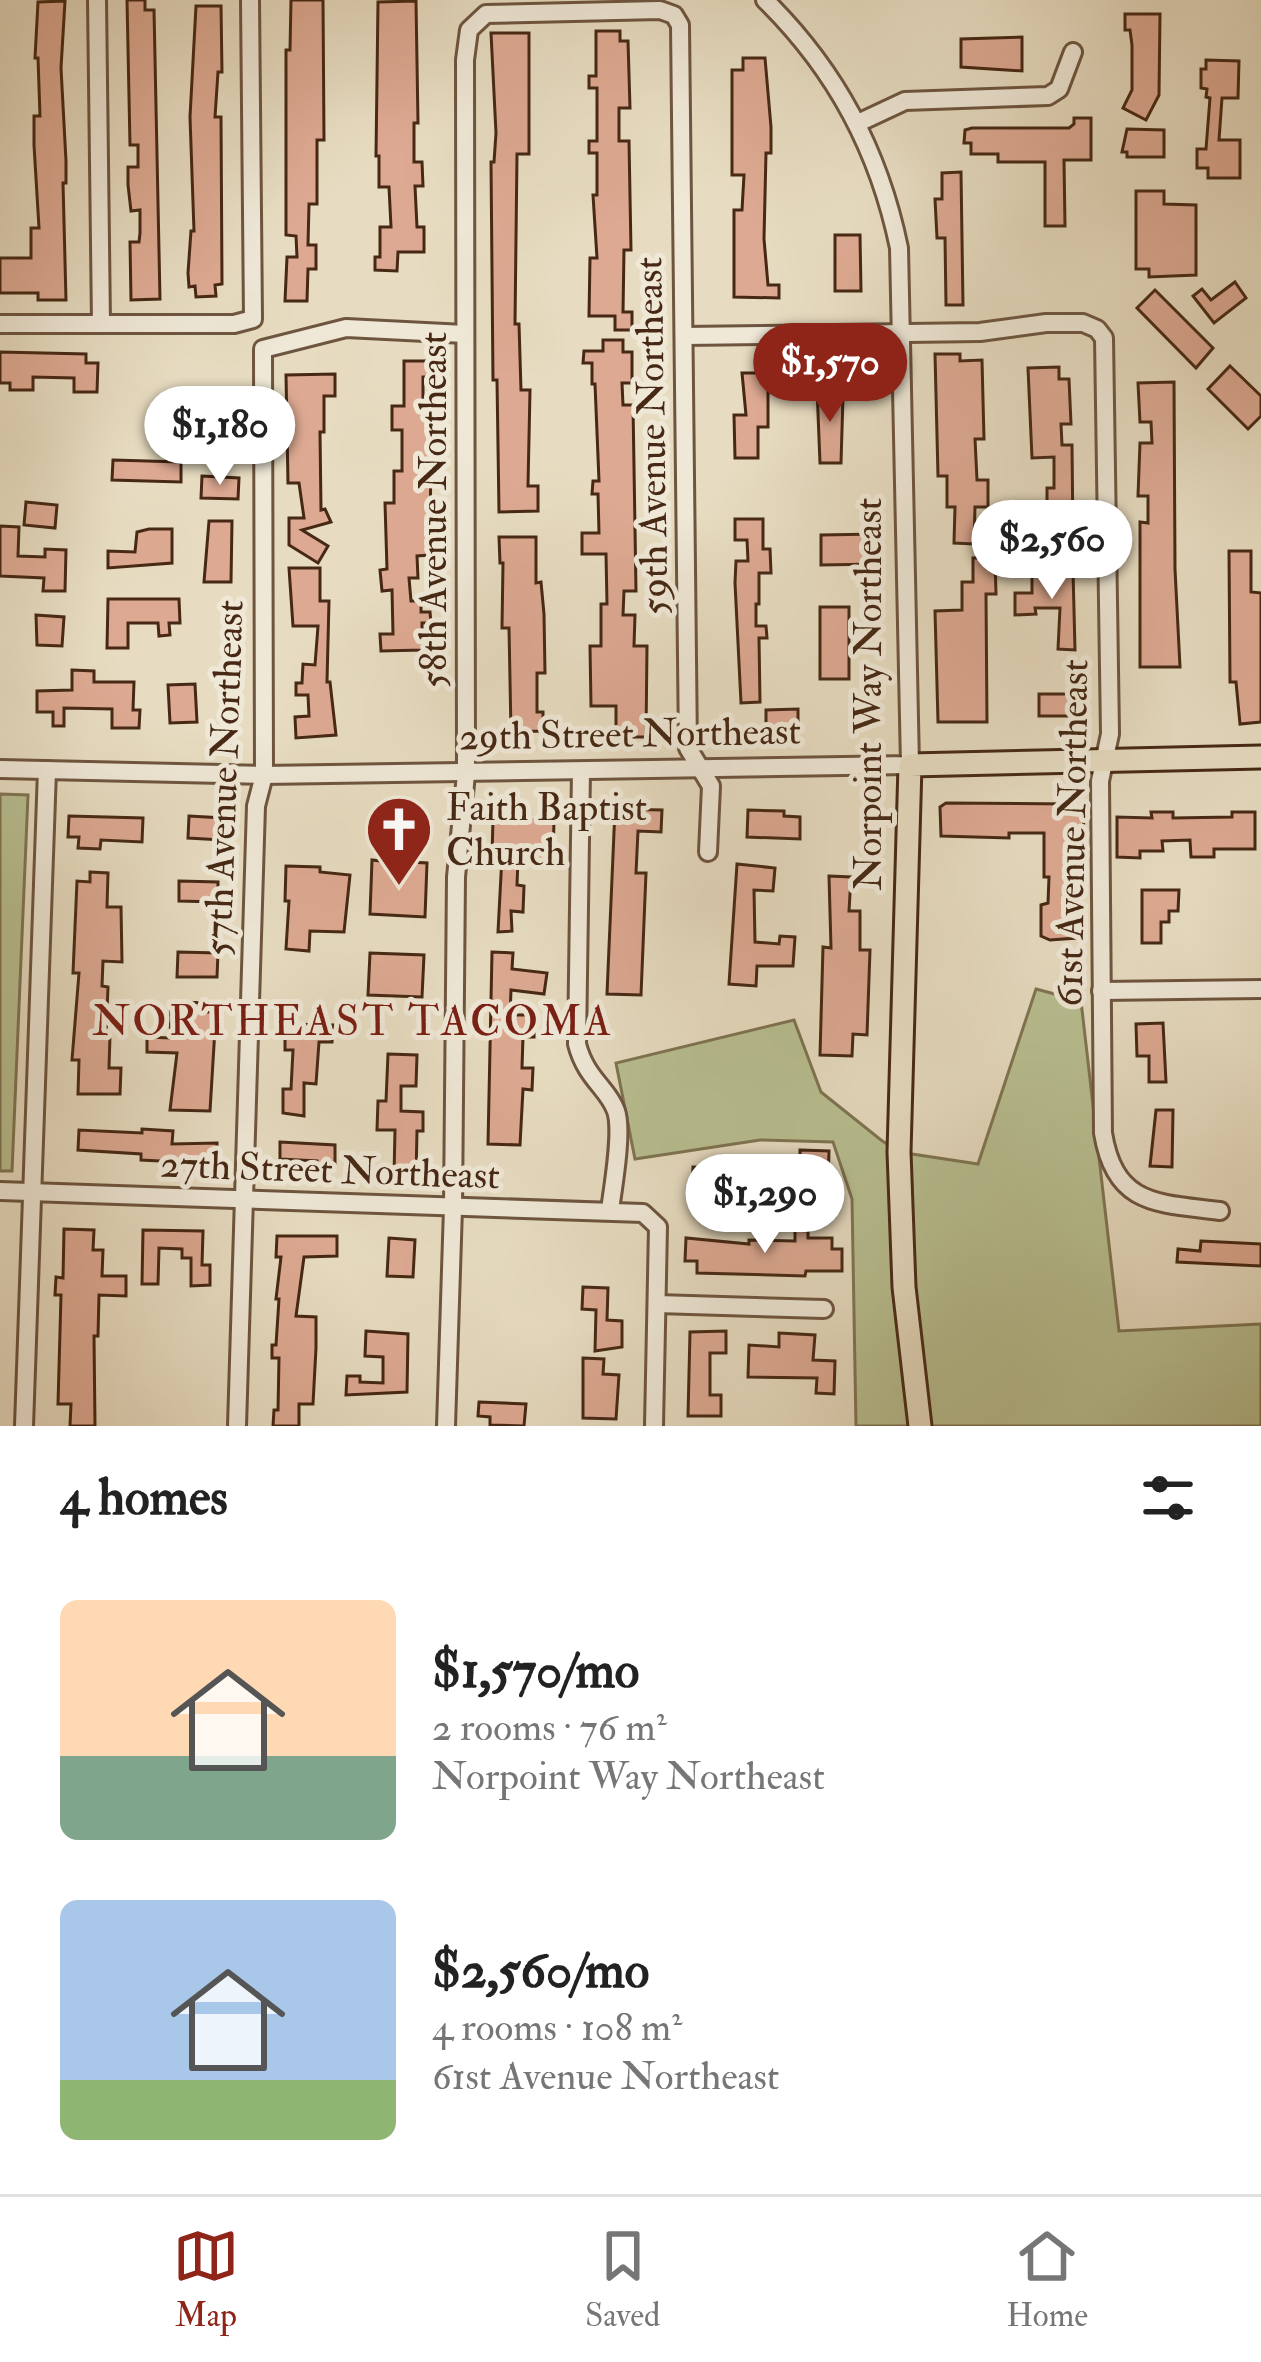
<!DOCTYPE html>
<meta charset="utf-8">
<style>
body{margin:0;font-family:"IM FELL Double Pica",serif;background:#f2f2f2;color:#222;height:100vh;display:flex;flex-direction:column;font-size:45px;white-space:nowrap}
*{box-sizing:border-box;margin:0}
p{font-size:39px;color:#767676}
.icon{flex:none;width:66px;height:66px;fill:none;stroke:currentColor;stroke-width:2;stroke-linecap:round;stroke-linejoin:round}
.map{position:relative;height:1426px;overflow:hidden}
.details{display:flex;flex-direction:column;background:#fff;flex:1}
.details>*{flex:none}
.price{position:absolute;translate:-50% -102px;padding:0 27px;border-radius:42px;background:#fff;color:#222;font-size:39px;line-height:78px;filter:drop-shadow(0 3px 6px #0008)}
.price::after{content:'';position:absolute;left:50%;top:72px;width:36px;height:27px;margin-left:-18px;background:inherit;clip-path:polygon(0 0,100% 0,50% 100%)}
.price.active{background:#8f2418;color:#fff}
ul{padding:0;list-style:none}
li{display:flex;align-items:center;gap:36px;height:300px;padding:0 60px}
li span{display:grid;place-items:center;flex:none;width:336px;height:240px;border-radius:18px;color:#555}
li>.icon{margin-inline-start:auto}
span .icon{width:144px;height:144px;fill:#fffc;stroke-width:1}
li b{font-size:51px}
h2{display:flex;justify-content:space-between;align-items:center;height:144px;padding:0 60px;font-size:51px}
.tab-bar{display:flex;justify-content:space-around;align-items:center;height:168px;border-top:3px solid #e0e0e0;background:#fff;font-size:33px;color:#767676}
.tab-bar a{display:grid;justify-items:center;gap:6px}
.tab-bar .active{color:#8f2418}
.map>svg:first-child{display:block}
.green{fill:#b8bf91;stroke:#7f7452;stroke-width:3}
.building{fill:#dda992;stroke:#462814;stroke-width:3}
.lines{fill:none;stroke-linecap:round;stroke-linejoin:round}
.minor-casing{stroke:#6e553f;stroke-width:22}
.major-casing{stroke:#462814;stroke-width:27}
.minor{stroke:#efe8d7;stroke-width:16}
.major{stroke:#e7dcc1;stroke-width:21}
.labels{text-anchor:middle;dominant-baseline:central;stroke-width:10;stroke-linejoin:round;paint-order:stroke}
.street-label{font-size:39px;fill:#462814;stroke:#efe8d7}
.poi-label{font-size:39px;fill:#462814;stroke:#efe8d7;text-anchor:start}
.neighbourhood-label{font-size:42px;letter-spacing:3px;fill:#7a1f14;stroke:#efe8d7}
</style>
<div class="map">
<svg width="1261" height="1426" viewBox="0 0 1261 1426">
<rect width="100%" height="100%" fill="#e7dcc1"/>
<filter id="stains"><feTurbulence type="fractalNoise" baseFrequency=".00167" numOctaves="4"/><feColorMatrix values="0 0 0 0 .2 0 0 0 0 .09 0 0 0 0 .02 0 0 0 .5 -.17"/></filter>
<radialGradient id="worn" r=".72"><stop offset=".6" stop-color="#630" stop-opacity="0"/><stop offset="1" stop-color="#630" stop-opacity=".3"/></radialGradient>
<!-- green -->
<g class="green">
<path d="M0 794 28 795 12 1171H0Z"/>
<path d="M1036 989 1081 1001 1119 1331 1261 1324V1426H856L852 1199 833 1142 760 1140 635 1159 616 1063 794 1020 821 1092 881 1140 899 1152 978 1164Z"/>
</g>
<!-- building -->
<g class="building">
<path d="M127 0H145V10H154L160 299 131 300 130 242H139L140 233V210L131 211 128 185V167H138V145H130Z"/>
<path d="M291 0H323L324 140H317V204H309L308 245H316V269H308L307 301H285L287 257H297L296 236 286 235V50H290Z"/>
<path d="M65 1 61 68 66 161V183H63L66 300H38V293H0V258H31V228H39L34 145V116H40L38 58H35L38 2Z"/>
<path d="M416 1 418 123H414V162H422L423 186H415L417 227H424V252H398L397 271 375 270V257H380V227H391L389 187H379V156H376L378 2Z"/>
<path d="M196 6H221L222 72H218L215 117H221L222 284 215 285 216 296 196 297 195 286 189 287 188 273 191 231H194L190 117Z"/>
<path d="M1125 14H1160L1159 95 1146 120 1123 108 1132 90V45L1130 30H1125Z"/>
<path d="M596 31H620V41H628L630 108H619V141H629L631 250H624L623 312H632V330H615V316H589L590 258H597L593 195H597V153H589V141H597V88H589V76H596Z"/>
<path d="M491 33H529V154H517L515 324H519L521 390H530L528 486H538V511L499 512 497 380H493L491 162H494L496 133Z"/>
<path d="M1022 37V71L961 67V39Z"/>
<path d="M743 58H765L771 127V153H766L764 239 768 285H779V298L734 297V210H742L744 175H732V70H743Z"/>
<path d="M1206 60 1239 61 1238 98H1222L1219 140H1240V178H1208V168H1197V149H1206L1210 98 1206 97 1207 89 1201 88V69H1206Z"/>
<path d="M1074 118H1091V160H1064L1065 226H1045V162H998V154H971V143H964L965 130 972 128H1069L1074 124Z"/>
<path d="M1127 129 1164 130V157H1127V152H1122Z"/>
<path d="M961 172 963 305H946L945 238H937L935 199H942V173Z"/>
<path d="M1136 191H1164V204L1196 205V275L1149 277V269H1136Z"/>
<path d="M835 235H860L861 291H835Z"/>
<path d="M1235 282 1246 298 1214 323 1193 296 1202 289 1211 300Z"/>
<path d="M1155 290 1213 348 1196 368 1137 308Z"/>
<path d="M603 340H623V352H632V383H622L623 405H633L636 591H624L623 615H635L634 646H647L646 737H616V706H591L590 646H601V604H607L606 554H582V533H599L598 494H592L593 481H599L595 384H592V363H583L584 351H603Z"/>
<path d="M0 352 86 354V363H98L97 392H74V378L33 377V390H10V383H0Z"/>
<path d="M935 354H960V361L982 360 984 439H975L977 480H988V507H975L974 544 954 543 955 507H947V476H938Z"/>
<path d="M404 361H429V377H423V406H429L431 438 430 555 417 556 418 578H409L411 601H421V612H430L431 623H422V650L381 651 380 634H393L392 590 382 591 380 570 387 569 385 503H394V471H402V430H392V406H404Z"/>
<path d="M1230 366 1261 396V416L1248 429 1208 389Z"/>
<path d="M1059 367V379H1069L1071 424H1061L1062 445H1072L1073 536H1053L1054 505H1047V488H1054V457L1032 458 1028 368Z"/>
<path d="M742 373H795V392H768V427H758V458H735L734 415H746Z"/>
<path d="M335 374V396H324V432H320L321 510 325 509 331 522 302 530 328 546 318 563 289 545V518H304L299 483H288L286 375Z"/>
<path d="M1174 382 1175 569 1180 667H1140V522L1148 523V496H1138L1140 443H1152L1151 422H1140L1138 383Z"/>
<path d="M817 388H835V396H843L841 463H820Z"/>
<path d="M113 460 181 462V482L112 480Z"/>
<path d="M202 476 239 478 238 499 201 498Z"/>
<path d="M26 502 57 505 55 528 24 525Z"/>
<path d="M735 519H763V549H770L771 573H759V604H756V626H766L767 638H759L760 702 741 703 735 583 736 561H748L747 540H735Z"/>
<path d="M209 521H232L231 582H204Z"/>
<path d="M0 526 19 527 18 556 45 557V549L66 550 65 591H43L44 578 0 576Z"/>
<path d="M149 529H172V563L108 568V551L135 552 137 532Z"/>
<path d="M877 534 878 564 821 565V535Z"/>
<path d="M499 537H536V583L541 582 544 614 545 673H537V712H543V731L511 732 509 628H502L503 563H500Z"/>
<path d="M1229 551H1251V592L1261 593V722L1240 724 1236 682H1230Z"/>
<path d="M973 558H995L996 594H986L987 722H938L935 611 962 610V582H973Z"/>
<path d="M289 568H320V601H329L327 682H330L336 735 296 738 295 717 309 716 308 695H296V683H302L303 664 315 665 318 626H293Z"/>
<path d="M1032 571H1073L1075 650 1058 649 1060 608H1035L1036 614 1015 615V593H1032Z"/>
<path d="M108 599H179L180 623H169L170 635 159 636 158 623H128V648H107Z"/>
<rect x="820" y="607" width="29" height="72"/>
<path d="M36 615 64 617 62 646 37 645Z"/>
<path d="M72 670 94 671V682H134L133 710H140L139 728H112V709L64 708V726H53V712H37V691L72 690Z"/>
<path d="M195 684 197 722 170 723 168 685Z"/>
<rect x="1039" y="694" width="36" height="22"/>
<path d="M798 709V732L766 733V710Z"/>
<path d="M946 803 1071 804 1070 810H1084L1083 846H1078L1081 906H1077V938L1050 940 1041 936V905L1048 903 1049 877H1044V833H1009V838L941 836 940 807Z"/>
<path d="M615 809 662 810 661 832 638 831 636 873H646L641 995 607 994Z"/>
<path d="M748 810 784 811V816L800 817V839L747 837Z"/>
<path d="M1151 812H1173V818L1232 817V812H1255V849H1214V857H1191L1190 840 1162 841 1163 851H1140V858L1117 857V817L1152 818Z"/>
<path d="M69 816 143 818 142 842 101 840 100 849 78 848 79 837H68Z"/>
<path d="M189 816 223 818 222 840 188 838Z"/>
<path d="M493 819 554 820 553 860 518 859 517 885 524 886 523 912 511 911 512 931 498 932 502 856H492Z"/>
<path d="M390 847 411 848 410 862 427 863 425 917 370 914 372 860 389 862Z"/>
<path d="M737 864 775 868 773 891 754 890 755 942 779 944 780 936 795 937 793 966H757L756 986 729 984Z"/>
<path d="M286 866 320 867V872L350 875 344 932 310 931 309 951 286 949 289 901H285Z"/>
<path d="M90 872 108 873 107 907H121L122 962 103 961 102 986 108 987 106 1036H110L109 1068H121L120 1094H78L79 1060H72L79 973H73L77 881 90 882Z"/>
<path d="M829 876 851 877 849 911H860V950H870L867 1035 853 1034 852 1056 820 1055 823 947 831 948Z"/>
<path d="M179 881 218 882V902L179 901Z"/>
<path d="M1142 890H1179L1178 911H1169V922H1161V943H1142Z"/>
<path d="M178 952 218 953 217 977H177Z"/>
<path d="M492 952 513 953 512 969 547 973 544 994 511 990 510 1015H534V1037H523L522 1068H533L532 1090 523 1089 520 1145 488 1144Z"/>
<path d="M370 953 424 955 422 997 368 995Z"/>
<path d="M183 1002 205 1003V1012H216L210 1111 170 1110 177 1053 147 1052V1037L170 1038 171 1011H182Z"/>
<path d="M1163 1023 1166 1082H1149V1056H1137L1136 1024Z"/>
<path d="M285 1024 333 1025 332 1042H319L316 1084 304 1083V1116L283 1113V1089H291L293 1050H285Z"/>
<path d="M388 1054 417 1055 416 1086H401V1111L423 1112V1131H417L416 1177 394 1176 395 1130H377L378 1101H386Z"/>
<path d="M1156 1110H1173L1172 1167 1150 1166Z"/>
<path d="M142 1129 173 1131 172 1144 217 1143V1164L141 1160V1154L78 1150 79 1130 142 1133Z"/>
<path d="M280 1142 335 1145V1167H317V1161L280 1159Z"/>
<path d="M800 1150 829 1151 828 1186 761 1184V1156H800Z"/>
<path d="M693 1167 726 1168V1191L692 1190Z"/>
<path d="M64 1229 94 1230 93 1250H103L102 1276H126V1296L99 1295 98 1336H94L95 1426H70L71 1404H58L61 1295H55L56 1277 63 1278Z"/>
<path d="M143 1230 203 1231 202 1265H210V1285L191 1286V1258H182V1249L159 1248 158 1284H142Z"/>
<path d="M795 1230 808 1231V1238H832V1249H842V1271H806L805 1276 697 1273V1261H685L686 1238 749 1244V1240L795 1241Z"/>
<path d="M277 1236H337V1256L304 1257 296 1316 316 1317V1348L313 1404H299V1426H273L274 1410H278L279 1358H272V1345H276L279 1299H276L281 1257H276Z"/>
<path d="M389 1238 415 1240 413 1277 387 1276Z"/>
<path d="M1201 1241 1261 1244V1266L1177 1262 1178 1249 1200 1251Z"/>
<path d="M583 1287 608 1288 607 1320 622 1321V1347L595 1351 596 1310 582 1309Z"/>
<path d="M366 1331 408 1334 407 1392 346 1395 347 1376H360V1382L383 1383V1357L365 1356Z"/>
<path d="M726 1331V1353H710V1395H721V1416H688L690 1332Z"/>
<path d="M779 1333 815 1335 813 1360 835 1361 834 1394 816 1393 817 1378 748 1377 749 1345 779 1347Z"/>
<path d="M583 1358 604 1359 603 1374 619 1375 616 1419 583 1418Z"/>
<path d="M479 1402 526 1404 524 1426 490 1425V1417L478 1416Z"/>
</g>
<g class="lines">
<defs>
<g id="minor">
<path d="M97 0 101 324"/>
<path d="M858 123 905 101 1048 96 1059 89 1073 52"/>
<path d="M0 324H234L253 319 250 0"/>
<path d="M684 336 980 332 1046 323H1083L1097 329 1104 338 1110 734 1100 781 1103 1133C1115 1206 1157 1203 1220 1211"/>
<path d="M0 769 264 775 910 765 899 248C879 151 836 70 765 0"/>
<path d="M581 771 577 1044C586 1079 608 1088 616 1111 623 1131 613 1187 610 1210"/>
<path d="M1101 991 1261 989"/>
<path d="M0 1191 643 1213 658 1227 654 1426"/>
<path d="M657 1304 824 1309"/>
<path d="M24 1426 47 770"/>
<path d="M237 1426 256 806 264 775 263 349 346 328 465 334"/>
<path d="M446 1426 453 1208 456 877 466 774 465 60 469 30 486 14 660 10 674 15 680 25 688 748 711 786 708 852"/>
</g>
<path id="major" d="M920 1426 904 1287 899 1152 910 765 1261 757"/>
</defs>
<!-- minor casing -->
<use href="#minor" class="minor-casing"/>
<!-- major casing -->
<use href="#major" class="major-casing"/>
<!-- minor -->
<use href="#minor" class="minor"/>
<!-- major -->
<use href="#major" class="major"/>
</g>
<!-- icons -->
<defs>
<symbol id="church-pin" viewBox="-11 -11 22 30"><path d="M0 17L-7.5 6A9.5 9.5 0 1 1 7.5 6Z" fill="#8f2418" stroke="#efe8d7"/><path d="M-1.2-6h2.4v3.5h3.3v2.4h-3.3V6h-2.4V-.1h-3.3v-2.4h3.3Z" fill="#fff"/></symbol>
</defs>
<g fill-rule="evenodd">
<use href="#church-pin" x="361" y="791" width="76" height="104"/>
</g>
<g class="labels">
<!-- street labels -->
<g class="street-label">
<text transform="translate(652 436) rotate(-91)">59th Avenue Northeast</text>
<text transform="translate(433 510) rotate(-90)">58th Avenue Northeast</text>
<text transform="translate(868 694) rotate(-90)">Norpoint Way Northeast</text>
<text transform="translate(630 734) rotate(-1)">29th Street Northeast</text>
<text transform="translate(224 778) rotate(-88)">57th Avenue Northeast</text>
<text transform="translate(1072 833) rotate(-89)">61st Avenue Northeast</text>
<text transform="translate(330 1170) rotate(2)">27th Street Northeast</text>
</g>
<!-- poi labels -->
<g class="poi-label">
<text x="446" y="807">Faith Baptist<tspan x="446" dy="45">Church</tspan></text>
</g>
<!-- neighbourhood labels -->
<g class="neighbourhood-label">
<text x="353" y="1022">NORTHEAST TACOMA</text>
</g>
</g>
<rect width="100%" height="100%" filter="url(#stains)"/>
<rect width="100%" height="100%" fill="url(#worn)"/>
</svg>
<b class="price active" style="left:830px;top:425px">$1,570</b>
<b class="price" style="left:220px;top:488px">$1,180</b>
<b class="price" style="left:1052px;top:602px">$2,560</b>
<b class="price" style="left:765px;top:1256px">$1,290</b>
</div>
<section class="details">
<h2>4 homes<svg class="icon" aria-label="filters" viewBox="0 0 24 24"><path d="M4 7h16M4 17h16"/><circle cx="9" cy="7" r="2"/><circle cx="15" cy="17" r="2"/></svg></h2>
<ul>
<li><span style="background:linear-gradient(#ffd9b3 65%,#7fa58c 0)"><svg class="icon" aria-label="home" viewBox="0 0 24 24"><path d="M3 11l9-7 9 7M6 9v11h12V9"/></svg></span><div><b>$1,570/mo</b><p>2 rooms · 76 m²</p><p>Norpoint Way Northeast</p></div></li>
<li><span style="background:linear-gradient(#a9c7e8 75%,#8fb573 0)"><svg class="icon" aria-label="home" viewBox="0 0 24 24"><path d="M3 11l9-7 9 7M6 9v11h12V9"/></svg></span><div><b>$2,560/mo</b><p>4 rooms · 108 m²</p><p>61st Avenue Northeast</p></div></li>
</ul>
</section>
<nav class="tab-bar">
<a class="active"><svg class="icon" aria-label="map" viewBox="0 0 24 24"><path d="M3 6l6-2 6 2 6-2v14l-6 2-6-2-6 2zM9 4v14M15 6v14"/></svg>Map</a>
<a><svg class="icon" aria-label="saved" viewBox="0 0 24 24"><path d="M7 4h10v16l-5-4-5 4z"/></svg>Saved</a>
<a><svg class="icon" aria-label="home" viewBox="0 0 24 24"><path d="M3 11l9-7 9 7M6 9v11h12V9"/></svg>Home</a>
</nav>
